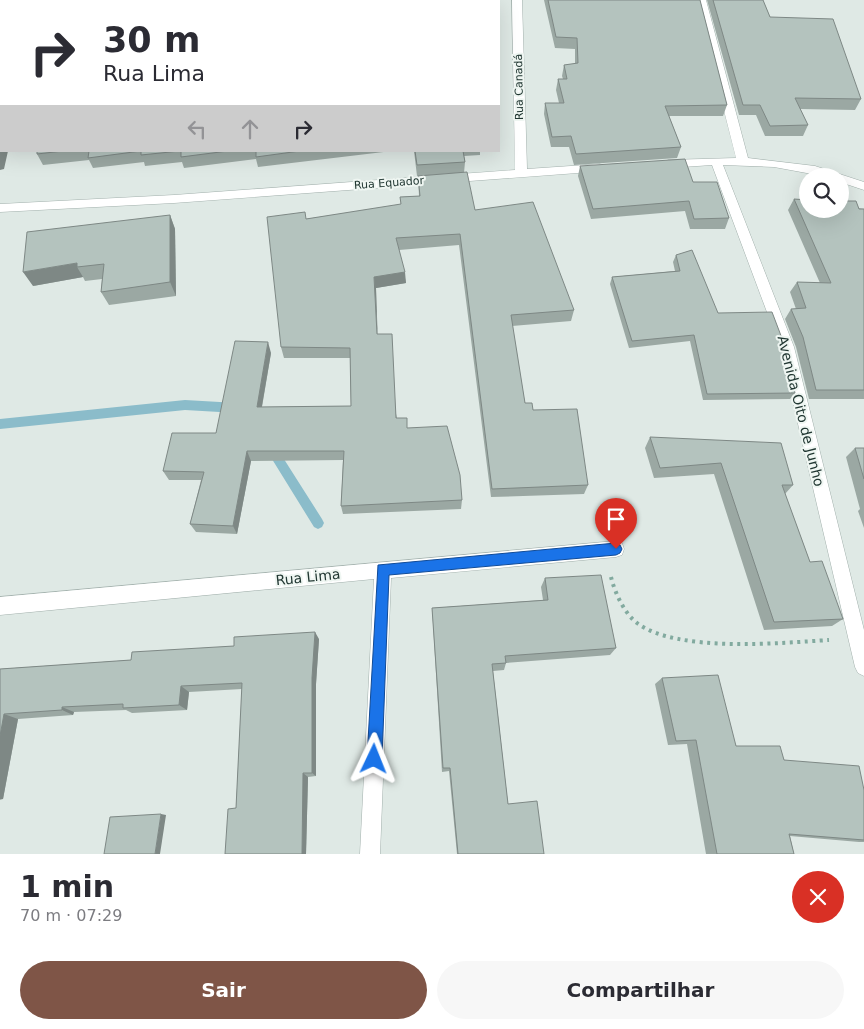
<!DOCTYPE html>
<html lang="pt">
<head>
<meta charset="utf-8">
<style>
  :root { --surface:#fff; --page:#f7f7f7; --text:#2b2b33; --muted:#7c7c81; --accent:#7f5547 }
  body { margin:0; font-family:"DejaVu Sans",sans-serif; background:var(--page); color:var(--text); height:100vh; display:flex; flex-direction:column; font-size:19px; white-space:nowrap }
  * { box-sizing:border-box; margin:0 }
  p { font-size:16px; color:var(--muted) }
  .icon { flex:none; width:28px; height:28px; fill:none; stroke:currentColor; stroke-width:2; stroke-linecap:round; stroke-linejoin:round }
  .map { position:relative; height:854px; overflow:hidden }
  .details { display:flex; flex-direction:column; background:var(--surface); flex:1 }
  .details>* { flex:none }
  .hud { position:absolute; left:0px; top:0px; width:500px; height:152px; box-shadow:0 5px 20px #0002; background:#fff; color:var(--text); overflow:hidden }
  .controls { position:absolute; left:799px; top:168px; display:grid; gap:10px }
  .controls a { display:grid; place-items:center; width:50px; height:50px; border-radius:50%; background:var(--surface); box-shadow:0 5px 20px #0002; font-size:25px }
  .pin { position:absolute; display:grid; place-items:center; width:42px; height:42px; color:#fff; margin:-51px -21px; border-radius:50% 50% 50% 0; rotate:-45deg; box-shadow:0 0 5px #0007 }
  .pin .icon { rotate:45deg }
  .me { position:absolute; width:55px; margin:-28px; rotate:2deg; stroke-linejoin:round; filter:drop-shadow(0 0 4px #0008) }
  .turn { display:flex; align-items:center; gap:18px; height:105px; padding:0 20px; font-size:22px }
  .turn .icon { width:65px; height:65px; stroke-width:2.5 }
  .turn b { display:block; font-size:35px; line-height:42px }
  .lanes { display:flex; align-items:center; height:48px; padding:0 20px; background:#0003; justify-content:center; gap:25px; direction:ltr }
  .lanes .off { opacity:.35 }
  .round { display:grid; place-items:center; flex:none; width:52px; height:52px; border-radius:26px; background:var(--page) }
  .summary { display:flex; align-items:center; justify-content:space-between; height:85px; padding:0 20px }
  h1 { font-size:30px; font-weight:700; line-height:38px }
  .primary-button { display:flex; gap:10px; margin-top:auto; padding:10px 20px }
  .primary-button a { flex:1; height:58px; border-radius:30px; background:var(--accent); color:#fff; font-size:20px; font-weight:700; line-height:58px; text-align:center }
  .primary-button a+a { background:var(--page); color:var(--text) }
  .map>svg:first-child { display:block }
</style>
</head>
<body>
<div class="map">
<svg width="864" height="854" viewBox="0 0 864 854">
  <rect width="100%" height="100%" fill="#dfe9e5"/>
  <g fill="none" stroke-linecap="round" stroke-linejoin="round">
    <g fill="#8bbcca" fill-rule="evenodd">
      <polygon points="185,400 237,403 241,405 243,408 241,411 237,413 185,410 0,429 0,419"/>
      <polygon points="271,443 275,445 322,519 324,523 322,527 318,529 314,527 267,451 265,448 267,445"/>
    </g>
    <defs>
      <g id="minor">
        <polygon points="512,0 522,0 527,169 600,164 606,168 604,171 174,203 0,212 0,204 174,195 515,170"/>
        <polygon points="696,0 706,0 748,158 815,166 864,182 864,190 840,182 840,176 823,176 774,167 723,165 794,347 864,630 864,676 858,673 855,667 780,347 712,165 668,168 662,164 668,160 736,158"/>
        <polygon points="616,541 622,543 624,549 622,555 616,557 391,578 380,854 360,854 374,579 0,615 0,597"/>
      </g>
    </defs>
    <use href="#minor" stroke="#a2b0ac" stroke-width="1"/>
    <path stroke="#82aa9f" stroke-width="4" stroke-dasharray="3 4.5" stroke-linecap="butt" d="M611 577C615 593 624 613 637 623 677 653 780 643 829 640"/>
    <use href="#minor" fill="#fff" fill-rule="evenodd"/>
  </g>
  <g fill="#9ba8a3">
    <polygon points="544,0 700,0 727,105 723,116 669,116 681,147 677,158 574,165 569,147 551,147 544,114 545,103 559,103 556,90 558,79 563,79 562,76 564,65 575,64 575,49 555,48"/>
    <polygon points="707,0 763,0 770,17 861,99 855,110 800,109 808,125 803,136 765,136 756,115 739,115"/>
    <polygon points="37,151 392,151 258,167 256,159 184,168 182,162 145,166 144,162 93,168 89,160 43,165 37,154"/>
    <polygon points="414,151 480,151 480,155 464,156 465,162 464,173 475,210 574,310 571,321 512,326 525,403 533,410 588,485 584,494 491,497 459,245 399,250 406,283 376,288 377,334 397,418 407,428 462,500 461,509 343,514 341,506 343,460 251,461 237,534 196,532 190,524 201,480 169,480 163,471 216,433 271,353 262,407 351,406 350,358 284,358 281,347 306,219 401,205 400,197 419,196 418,176 417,176"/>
    <polygon points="580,166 693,182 729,218 725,229 690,229 685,211 591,219 578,176"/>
    <polygon points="794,199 864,209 864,399 809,399 796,347 785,319 791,309 796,309 790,292 797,282 820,283 788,210"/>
    <polygon points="170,215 175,229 176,296 109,305 101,292 102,279 85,281 83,277 33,286"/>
    <polygon points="676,255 718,313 795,393 790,399 703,400 690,341 629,348 610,284 612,277 675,271 673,262"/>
    <polygon points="650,437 793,485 785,494 810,562 843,619 832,626 764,630 714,474 654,478 645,448"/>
    <polygon points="855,448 864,448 864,528 858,511 860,509 846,457"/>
    <polygon points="545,578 616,648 610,655 506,663 504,670 493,671 508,804 544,854 457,854 449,771 442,772 432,608 543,600 541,587"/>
    <polygon points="319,639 316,684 316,776 308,777 306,854 225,854 236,808 242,689 189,692 187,710 132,713 126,710 74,712 73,715 18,719 3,799 0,800 0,669 131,660 234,646"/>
    <polygon points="662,678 736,746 784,760 864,790 864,842 859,842 790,836 794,854 706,854 687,744 668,745 655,684"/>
  </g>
  <g fill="#7e8885">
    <polygon points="8,0 20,0 20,1 7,1"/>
    <polygon points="1,17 1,54 0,58 0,20"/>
    <polygon points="1,85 1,122 0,120 0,91"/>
    <polygon points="1,129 1,151 8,151 4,169 0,170 0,134"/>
    <polygon points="170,215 175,229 176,296 170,282"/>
    <polygon points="77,263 77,267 83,277 33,286 23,272"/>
    <polygon points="405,272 406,283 376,288 378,345 374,277"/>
    <polygon points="268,342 271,353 260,417 257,407"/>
    <polygon points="247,451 251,461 237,534 233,526"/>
    <polygon points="315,632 319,639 316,684 316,776 312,773 312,678"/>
    <polygon points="181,686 189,692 187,710 179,705"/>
    <polygon points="62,707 74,712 73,715 62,710"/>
    <polygon points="4,714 18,719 3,799 0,799 0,736"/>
    <polygon points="303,773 308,777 306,854 302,854"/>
    <polygon points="161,814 166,815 160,854 155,854"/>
  </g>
  <g fill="#b4c3be" stroke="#7e8885">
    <polygon points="0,0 8,0 7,1 1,1 1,17 0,20"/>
    <polygon points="85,0 131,0 131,1 84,1"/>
    <rect x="285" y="0" width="125" height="1"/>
    <rect x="463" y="0" width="31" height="1"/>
    <polygon points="548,0 700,0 727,105 665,106 681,147 576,154 571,136 552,137 545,103 564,103 558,79 567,79 564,65 578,63 577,38 556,37"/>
    <polygon points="713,0 763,0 770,17 833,19 861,99 795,98 808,125 770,126 760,105 743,105"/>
    <polygon points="1,74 1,85 0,91 0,75"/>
    <polygon points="0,112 1,112 1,129 0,134"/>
    <polygon points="37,151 63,151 37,154"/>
    <polygon points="89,151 180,151 141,155 141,151 88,158"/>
    <polygon points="181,151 228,151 181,157"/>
    <polygon points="256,151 300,151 256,157"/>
    <polygon points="415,151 463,151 465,162 417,165"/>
    <polygon points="685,159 693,182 717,182 729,218 694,219 689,201 593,209 580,166"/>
    <polygon points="467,172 475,210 533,202 574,310 511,315 525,403 532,403 533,410 577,409 588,485 492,489 460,234 396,238 405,272 374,277 377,334 392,334 396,418 407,418 407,428 447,426 460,475 462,500 341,506 344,451 247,451 233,526 190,524 204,472 163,471 172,433 216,433 235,341 268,342 257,407 351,406 350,348 281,347 267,217 305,212 306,219 401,204 400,197 420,196 418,176"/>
    <polygon points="794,199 808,200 808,209 840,209 840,201 856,201 859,209 864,209 864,390 816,390 803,337 791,309 806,308 797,282 831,283"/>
    <polygon points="170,215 170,282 101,292 104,264 77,267 77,263 23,272 27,232"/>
    <polygon points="692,250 718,313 772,312 783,341 795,393 707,394 694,335 632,341 612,277 680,271 676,255"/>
    <polygon points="650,437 781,443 793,485 782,485 810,562 822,561 843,619 774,622 721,463 660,468"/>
    <polygon points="855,448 864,448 864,479"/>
    <polygon points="601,575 616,648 505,656 506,663 492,664 508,804 537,801 544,854 458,854 450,768 443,768 432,608 548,600 545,578"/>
    <polygon points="315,632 312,678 312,773 303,773 302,854 225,854 228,809 236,808 242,683 181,686 179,705 123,708 123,704 62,707 62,710 4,714 0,736 0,669 131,660 132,652 234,646 234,637"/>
    <polygon points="718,675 736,746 780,746 784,760 859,766 864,790 864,840 789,834 794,854 717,854 696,740 676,741 662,678"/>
    <polygon points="161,814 155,854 104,854 110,817"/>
  </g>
  <polygon fill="#1a73e8" stroke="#114b97" points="616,543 620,545 622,549 620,553 616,555 389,575 382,759 380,764 374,766 369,764 367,759 378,565"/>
  <g text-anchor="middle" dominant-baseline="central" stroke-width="4" stroke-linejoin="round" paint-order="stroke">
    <g font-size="11" fill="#213732" stroke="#eff6f2">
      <text transform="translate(519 87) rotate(-91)">Rua Canadá</text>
      <text transform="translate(389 183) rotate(-4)">Rua Equador</text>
    </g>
    <g font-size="14" fill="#213732" stroke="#eff6f2">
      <text transform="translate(801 411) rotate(76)">Avenida Oito de Junho</text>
      <text transform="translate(308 577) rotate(-6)">Rua Lima</text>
    </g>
  </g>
</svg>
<div class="controls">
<a><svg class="icon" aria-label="search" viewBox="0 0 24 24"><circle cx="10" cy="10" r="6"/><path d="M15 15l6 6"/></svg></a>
</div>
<div class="pin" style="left:616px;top:549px;background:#d93025"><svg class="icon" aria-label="arrive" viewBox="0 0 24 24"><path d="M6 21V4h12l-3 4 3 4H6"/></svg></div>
<svg class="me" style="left:374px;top:759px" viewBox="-20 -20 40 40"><path d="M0-17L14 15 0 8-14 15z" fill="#1a73e8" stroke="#fff" stroke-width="4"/></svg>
<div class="hud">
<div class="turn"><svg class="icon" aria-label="right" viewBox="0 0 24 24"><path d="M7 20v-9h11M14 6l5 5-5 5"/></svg><div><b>30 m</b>Rua Lima</div></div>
<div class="lanes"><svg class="icon off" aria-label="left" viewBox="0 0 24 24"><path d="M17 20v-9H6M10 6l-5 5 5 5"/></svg><svg class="icon off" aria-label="ahead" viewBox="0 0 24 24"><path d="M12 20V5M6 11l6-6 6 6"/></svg><svg class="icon" aria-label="right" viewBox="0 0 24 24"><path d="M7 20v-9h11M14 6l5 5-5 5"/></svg></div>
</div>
</div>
<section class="details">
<div class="summary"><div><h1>1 min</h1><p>70 m · 07:29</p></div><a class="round" style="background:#d93025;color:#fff"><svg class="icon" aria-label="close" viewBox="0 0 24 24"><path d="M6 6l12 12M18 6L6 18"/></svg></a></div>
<div class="primary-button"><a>Sair</a><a>Compartilhar</a></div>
</section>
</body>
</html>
